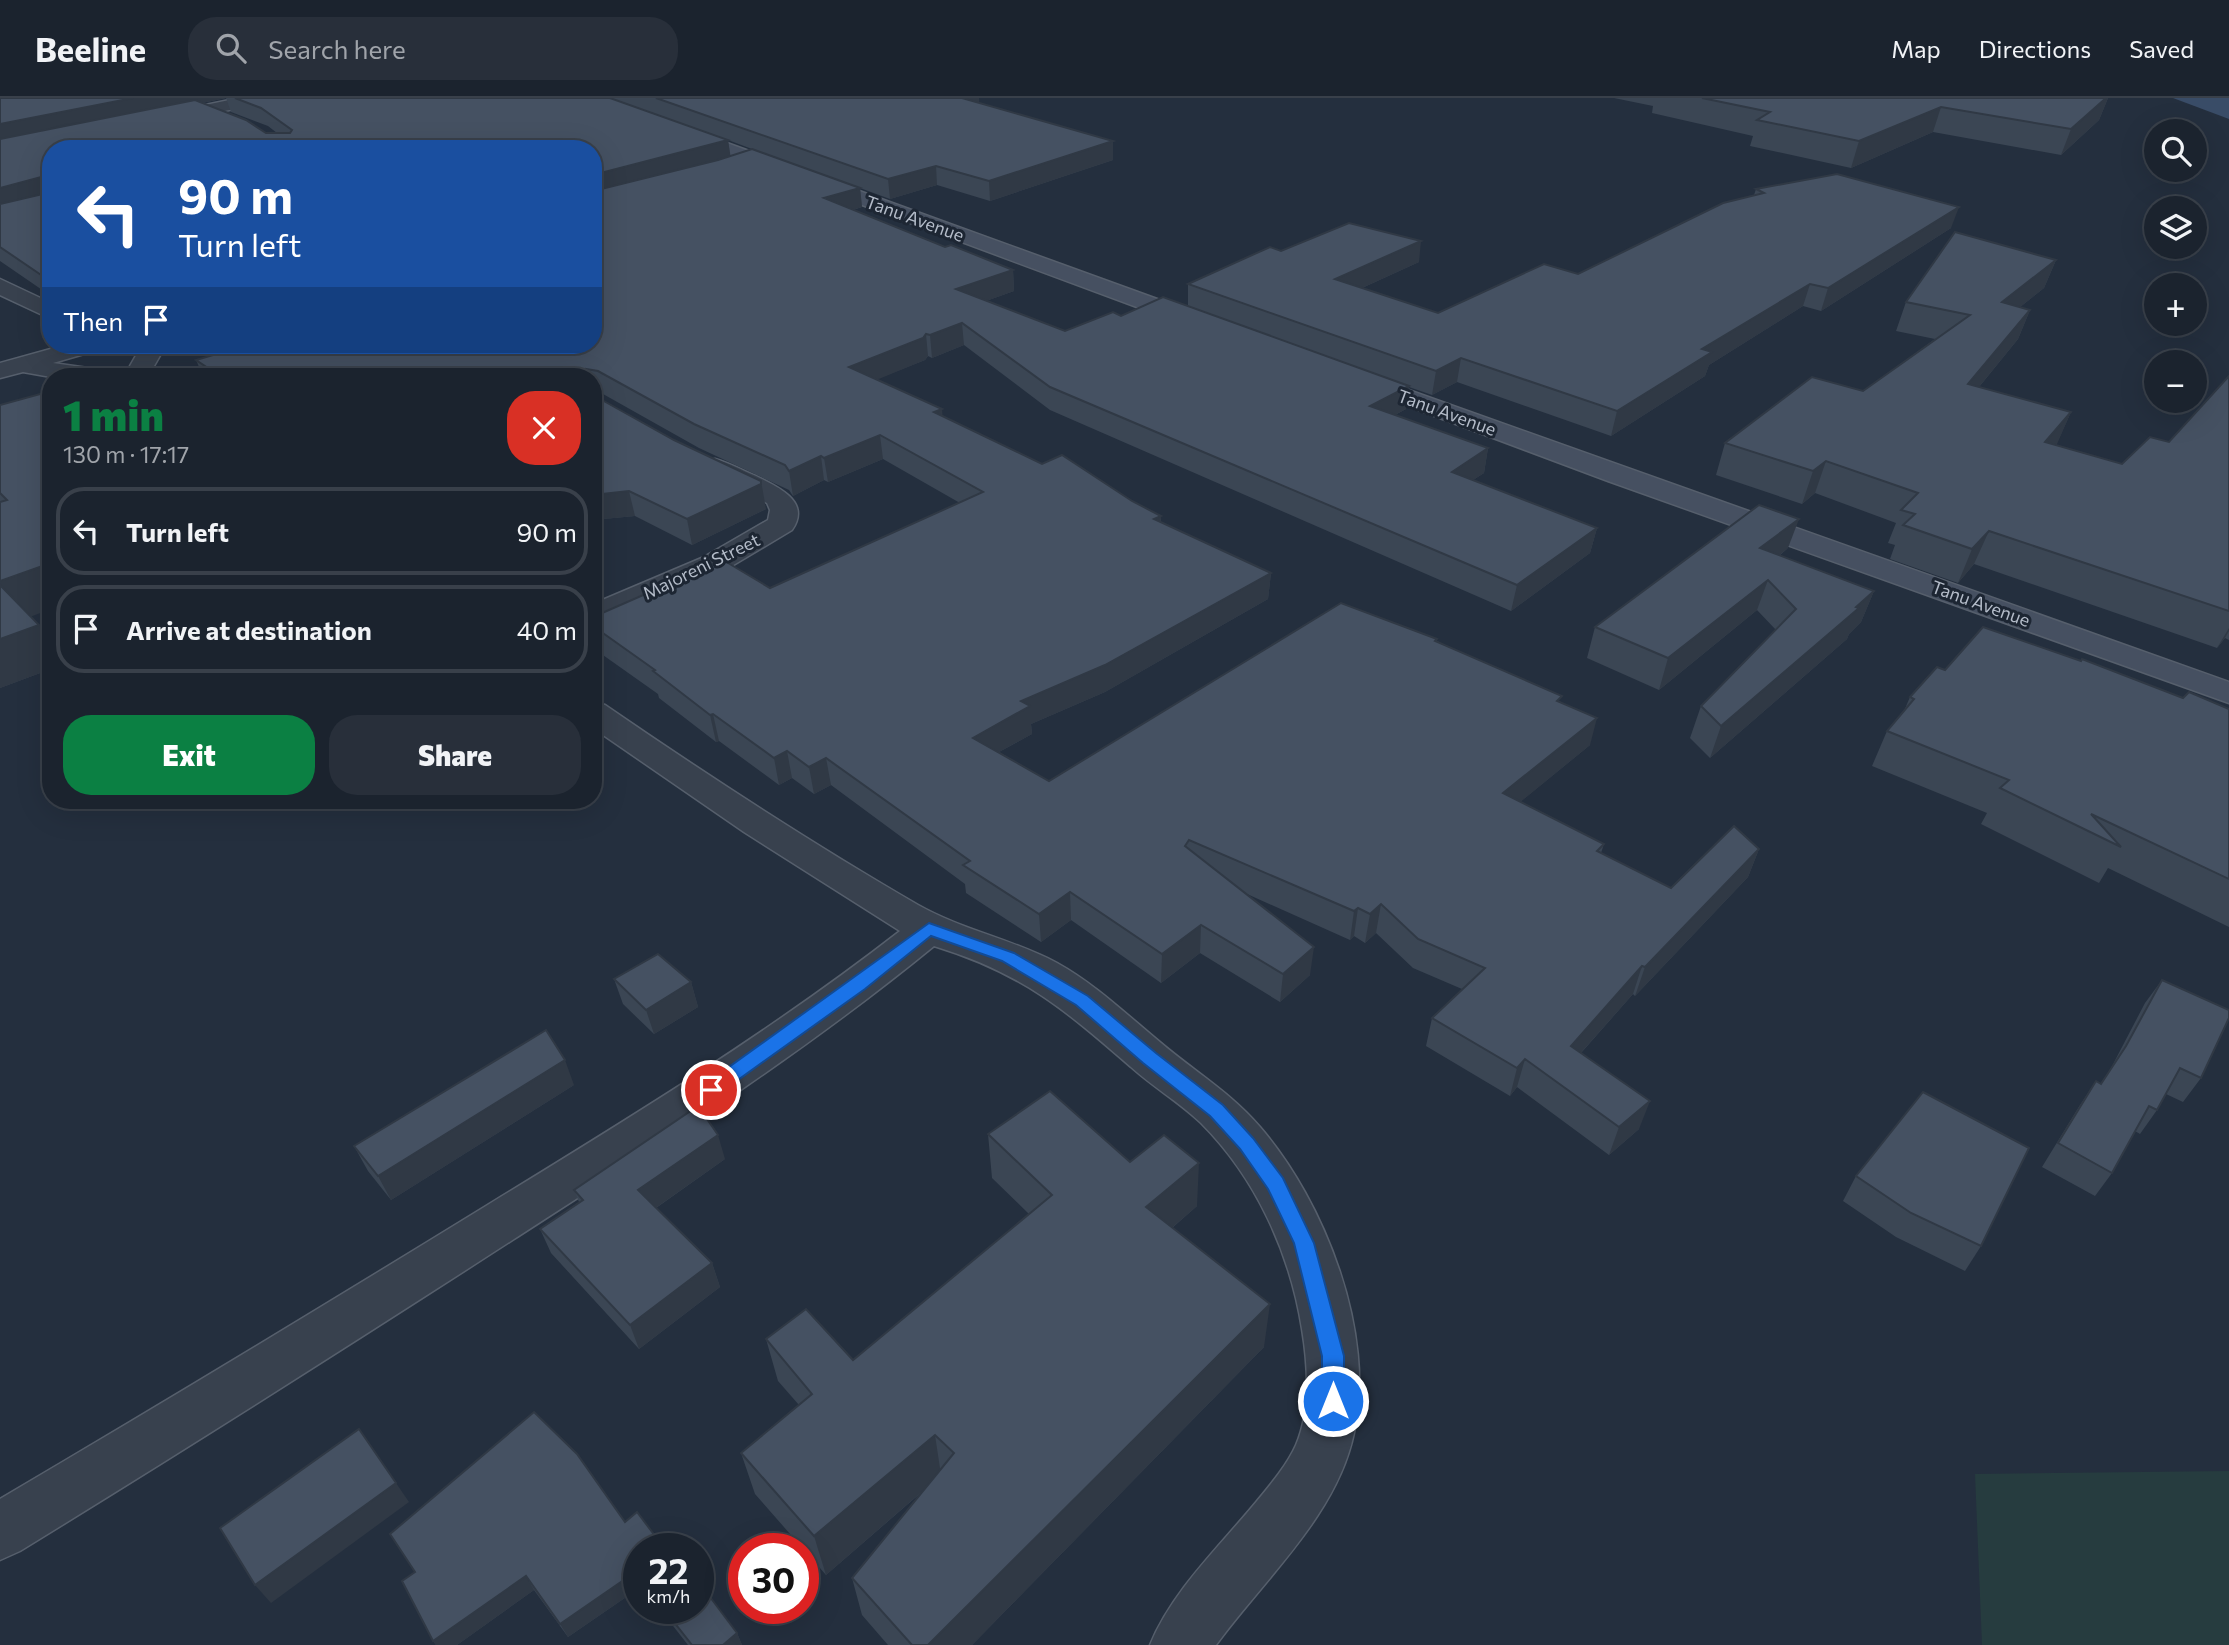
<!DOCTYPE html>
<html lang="en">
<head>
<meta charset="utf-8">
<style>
  :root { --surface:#1b232e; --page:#282f3a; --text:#f1f3f6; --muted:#a0a4aa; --line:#39404a; --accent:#0b8043 }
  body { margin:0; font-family:Commissioner,sans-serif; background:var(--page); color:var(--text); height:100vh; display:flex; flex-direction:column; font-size:26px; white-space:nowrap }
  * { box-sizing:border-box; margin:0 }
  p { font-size:23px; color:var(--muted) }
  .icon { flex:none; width:38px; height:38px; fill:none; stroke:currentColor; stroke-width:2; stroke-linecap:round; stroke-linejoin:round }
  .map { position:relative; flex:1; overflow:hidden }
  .side { position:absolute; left:42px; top:270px; width:560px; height:441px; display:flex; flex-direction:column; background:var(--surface); border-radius:28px; box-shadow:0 7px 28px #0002,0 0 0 2px var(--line) }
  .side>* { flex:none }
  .top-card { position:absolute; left:42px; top:42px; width:560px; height:214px; border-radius:28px; box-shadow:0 7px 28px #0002,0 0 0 2px var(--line); background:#1a4fa0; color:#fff; overflow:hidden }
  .buttons { position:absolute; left:2144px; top:21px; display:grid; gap:14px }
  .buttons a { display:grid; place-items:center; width:63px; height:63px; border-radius:50%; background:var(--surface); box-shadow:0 7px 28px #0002,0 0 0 2px var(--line); font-size:35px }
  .speed { position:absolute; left:623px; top:1435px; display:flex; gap:14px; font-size:35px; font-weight:700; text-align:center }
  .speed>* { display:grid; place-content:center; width:91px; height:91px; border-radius:50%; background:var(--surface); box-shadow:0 7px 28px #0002,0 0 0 2px var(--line); line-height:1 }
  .speed small { font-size:18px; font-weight:400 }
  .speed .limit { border:10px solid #d22; background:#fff; color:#111 }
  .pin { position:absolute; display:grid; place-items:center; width:60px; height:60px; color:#fff; margin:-30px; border:4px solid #fff; border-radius:50%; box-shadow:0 2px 7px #0007 }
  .me { position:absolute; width:77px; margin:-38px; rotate:0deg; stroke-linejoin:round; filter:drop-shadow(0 0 5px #0008) }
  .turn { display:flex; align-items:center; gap:24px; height:147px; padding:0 21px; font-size:32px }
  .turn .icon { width:91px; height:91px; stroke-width:2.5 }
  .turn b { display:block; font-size:49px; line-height:60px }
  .then { display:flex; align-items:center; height:66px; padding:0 21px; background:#0003; gap:14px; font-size:26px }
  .round { display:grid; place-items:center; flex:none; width:74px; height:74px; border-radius:28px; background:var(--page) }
  .headline { display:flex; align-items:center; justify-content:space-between; height:119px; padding:0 21px }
  h1 { font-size:42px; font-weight:800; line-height:52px; color:var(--accent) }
  .primary-button { display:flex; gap:14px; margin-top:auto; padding:14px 21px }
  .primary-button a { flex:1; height:80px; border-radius:28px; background:var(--accent); color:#fff; font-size:28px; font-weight:800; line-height:80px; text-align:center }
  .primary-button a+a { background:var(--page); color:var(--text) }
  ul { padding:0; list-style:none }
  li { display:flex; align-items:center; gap:21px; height:88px; margin:0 14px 10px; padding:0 7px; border:4px solid var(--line); border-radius:28px }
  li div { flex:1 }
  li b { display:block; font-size:26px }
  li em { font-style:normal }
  header { display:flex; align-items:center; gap:42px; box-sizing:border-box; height:98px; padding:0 35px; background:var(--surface); border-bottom:2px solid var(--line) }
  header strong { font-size:33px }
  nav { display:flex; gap:38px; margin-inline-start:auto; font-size:24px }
  .search { width:490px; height:63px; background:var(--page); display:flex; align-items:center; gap:18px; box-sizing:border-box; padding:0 24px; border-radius:28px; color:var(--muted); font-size:26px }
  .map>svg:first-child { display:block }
</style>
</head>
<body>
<header>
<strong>Beeline</strong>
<div class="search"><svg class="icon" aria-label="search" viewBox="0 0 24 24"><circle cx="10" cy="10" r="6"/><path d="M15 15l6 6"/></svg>Search here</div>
<nav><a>Map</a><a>Directions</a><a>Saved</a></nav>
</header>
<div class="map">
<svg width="2229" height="1547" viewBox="0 0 2229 1547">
  <rect width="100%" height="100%" fill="#242f3e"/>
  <polygon fill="#263c3f" points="2229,1373 2229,1547 1982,1547 1975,1376"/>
  <polygon fill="#394c67" points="2173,0 2229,0 2229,21"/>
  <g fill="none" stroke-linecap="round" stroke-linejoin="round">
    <defs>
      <g id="street">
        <polygon points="239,0 271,0 263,5 162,26 154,21 162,16"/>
        <polygon points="0,181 51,205 51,221 0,197"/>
        <polygon points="65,247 102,247 98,252 53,265 109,273 112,278 51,279 23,274 0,280 0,265"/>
        <polygon points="142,247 166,247 154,268 152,278 128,278 130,268"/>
        <path d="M715 361C729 365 742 372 756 378 777 389 812 403 792 432L725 472 593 526V506L704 459 768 422 770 412 767 405 705 375 702 369 705 363Z"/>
        <path d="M593 604 605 607C707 677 811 745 918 807 962 832 1012 841 1057 865 1095 886 1127 917 1161 945 1194 973 1231 995 1260 1029 1325 1104 1376 1236 1354 1335 1337 1417 1264 1481 1216 1547H1150C1172 1493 1220 1448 1257 1403 1271 1386 1287 1367 1296 1347 1311 1312 1308 1267 1302 1231 1290 1155 1256 1080 1201 1025 1179 1004 1153 989 1131 969 1063 910 1022 875 934 848 801 957 658 1048 514 1141 350 1247 186 1351 20 1453L0 1462V1401C163 1305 325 1207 486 1108 628 1021 769 935 900 833L744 734 593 630Z"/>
      </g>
      <g id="secondary">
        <polygon points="580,0 603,0 1204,218 1207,223 1204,228 1188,228 582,3"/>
        <polygon points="1358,274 2229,584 2229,605 1608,383 1349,286 1346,281 1349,276"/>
      </g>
    </defs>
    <use href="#street" stroke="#565f6c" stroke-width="3"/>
    <use href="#secondary" stroke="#565f6c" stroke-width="3"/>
    <use href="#street" fill="#38414e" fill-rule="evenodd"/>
    <use href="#secondary" fill="#465061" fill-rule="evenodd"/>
  </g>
  <g fill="#3b4654" fill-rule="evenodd">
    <path d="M0 0H979V5L1113 43V62L990 103 937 87 890 101 860 90 862 109 853 112 945 149 1013 172 1014 193 986 203 1065 233 1121 218 1188 208V186L1281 153 1419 164 1362 190 1438 215 1578 176 1754 97 1756 91 1951 130 1821 213 1803 208 1709 267 1705 278 1611 338 1457 284 1432 297 1409 289 1406 311 1395 317 1488 350 1484 375 1473 382 1597 430 1590 455 1511 513 1050 312 964 247 932 260 928 258 925 262 877 281 942 318 1042 366 1132 403 1161 418V425L1271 475 1268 501 1105 594 1031 626 1032 636 999 654 1049 683 1437 541V543L1561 604 1590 647 1520 704 1604 746 1601 755 1671 790 1759 751 1748 779 1635 898 1633 896 1581 955 1639 1031 1609 1057 1517 989 1510 998 1426 948 1432 920 1462 891 1413 870 1376 835 1365 845 1354 838 1350 842 1247 796 1310 877 1280 904 1200 855 1161 885 1071 822 1041 844 966 795 965 786 831 687 814 696 792 680 779 687 719 643 716 644 659 600 658 596 593 550V519L770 490 960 405 883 361 828 384 824 382 793 398 789 392 699 350 603 296 593 294V278H203L196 262 534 257 513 247H593V51H51V198L0 163ZM226 0 231 14 268 28 277 35H266L202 5ZM728 42 752 51 730 58Z"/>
    <polygon points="1614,0 2108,0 2099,22 2061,57 1933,34 1851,70 1750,48 1753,38 1652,15 1653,8"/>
    <polygon points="2056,162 2044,190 2020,209 2030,212 2018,241 1979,289 2071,314 2056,347 2122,366 2169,344 2229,278 2229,542 2225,540 2217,550 1974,466 1958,485 1890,461 1895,447 1888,445 1896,425 1815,395 1802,406 1716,377 1725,345 1863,293 1935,241 1896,233 1906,204"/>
    <polygon points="593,297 766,411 692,447 635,418 593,422"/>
    <polygon points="0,307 30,519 39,527 51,549 51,571 0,590"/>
    <polygon points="1788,450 1779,458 1874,493 1861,524 1849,536 1847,541 1710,660 1690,640 1701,608 1776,532 1757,512 1659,592 1587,560 1595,529"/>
    <polygon points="1945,572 2183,600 2229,611 2229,829 2108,770 2099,785 1981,726 1987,715 1872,668 1887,633 1904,613 1910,599"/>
    <polygon points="614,881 691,884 698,909 654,936 623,906"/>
    <polygon points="2162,882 2201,980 2183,1004 2166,996 2157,1012 2140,1036 2135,1033 2112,1075 2095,1098 2042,1069 2080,1007 2096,983 2100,986 2110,972 2145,905"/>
    <polygon points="574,987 391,1102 368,1073 354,1048"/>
    <polygon points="988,1036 1130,1064 1197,1108 1172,1130 1264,1249 972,1547 888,1547 862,1517 852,1480 923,1393 826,1477 755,1396 741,1355 799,1307 778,1283 766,1241 853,1262 1029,1116 992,1080"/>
    <polygon points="725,1061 656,1110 712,1165 720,1189 639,1251 551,1155 540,1131 579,1104 574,1092"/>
    <polygon points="1856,1078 1981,1148 1965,1173 1896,1139 1843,1103"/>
    <polygon points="625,1424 639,1451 639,1500 636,1503 632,1495 568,1539 534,1492 457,1547 436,1547 433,1543"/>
    <polygon points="659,1510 698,1510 737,1535 742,1547 688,1547"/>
  </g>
  <g fill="#303945">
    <polygon points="133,0 226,0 0,46 0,26"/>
    <polygon points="960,0 979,0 980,12"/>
    <polygon points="2106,0 2108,0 2099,22 2061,57 2071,31"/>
    <polygon points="1941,9 1933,34 1851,70 1859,43"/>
    <polygon points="728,42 731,61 593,97 593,77"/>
    <polygon points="1113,43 1113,62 990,103 989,83"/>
    <polygon points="936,68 937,87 890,101 888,81"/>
    <polygon points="41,79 50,98 0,112 0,90"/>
    <polygon points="860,90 862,109 826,120 824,100"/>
    <polygon points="1959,109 1951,130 1821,213 1828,190"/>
    <polygon points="1421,143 1419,164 1333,203 1335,181"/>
    <polygon points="2056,162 2044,190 1990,233 2002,204"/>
    <polygon points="1013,172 1014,193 958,213 956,191"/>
    <polygon points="51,180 51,190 47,181"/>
    <polygon points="1810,186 1803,208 1709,267 1705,278 1611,338 1617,313 1702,251"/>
    <polygon points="2030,212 2018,241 1956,317 1968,286"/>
    <polygon points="962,225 964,247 932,260 930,237"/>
    <polygon points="926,236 928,258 925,262 852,292 849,269"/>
    <polygon points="1461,260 1457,284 1432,297 1436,273"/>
    <polygon points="1409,288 1406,311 1368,331 1370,308"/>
    <polygon points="942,311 944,335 934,314"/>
    <polygon points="2071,314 2057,346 2031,376 2045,344"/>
    <polygon points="880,337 883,361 828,384 824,360"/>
    <polygon points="1488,350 1484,375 1448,398 1452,374"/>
    <polygon points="821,358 824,382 793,398 789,373"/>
    <polygon points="1826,363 1815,395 1802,406 1813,373"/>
    <polygon points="761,383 766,411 692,447 687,421"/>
    <polygon points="629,393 635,418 593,422 593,397"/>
    <polygon points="1161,418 1160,443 1154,421"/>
    <polygon points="1799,421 1788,450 1750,481 1760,450"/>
    <polygon points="1597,430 1590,455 1511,513 1517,487"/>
    <polygon points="1989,433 1974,466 1958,485 1972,451"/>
    <polygon points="51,465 51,511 19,523 0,489 0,483"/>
    <polygon points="1271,475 1268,501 1105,594 1031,626 1032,636 975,667 973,640 1021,603"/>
    <polygon points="1768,482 1757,512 1659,592 1668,560"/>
    <polygon points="1874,493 1861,524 1849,536 1847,541 1710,660 1721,628"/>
    <polygon points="39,527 51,549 51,571 0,590 0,541"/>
    <polygon points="2229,530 2229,533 2225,540 2217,550"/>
    <polygon points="713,616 719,643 716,644 710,617"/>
    <polygon points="1597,620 1590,647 1497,723 1503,695"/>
    <polygon points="787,653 792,680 779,687 774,660"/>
    <polygon points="826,660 831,687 814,696 809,669"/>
    <polygon points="1759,751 1748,779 1635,898 1645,869"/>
    <polygon points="1070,794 1071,822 1041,844 1039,816"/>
    <polygon points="1381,806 1376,835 1365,845 1370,816"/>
    <polygon points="1358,810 1354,838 1350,842 1354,813"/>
    <polygon points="1201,827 1200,855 1161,885 1162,856"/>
    <polygon points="1314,849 1310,877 1280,904 1283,876"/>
    <polygon points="1642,868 1633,896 1562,976 1571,948"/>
    <polygon points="691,884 698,909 654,936 646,912"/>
    <polygon points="1525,961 1517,989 1510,998 1517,970"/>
    <polygon points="565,962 574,987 391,1102 378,1078"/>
    <polygon points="1650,1003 1639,1031 1609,1057 1619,1029"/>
    <polygon points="718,1037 725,1061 647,1116 638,1092"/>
    <polygon points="1199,1065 1197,1108 1145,1153 1146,1109"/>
    <polygon points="712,1165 720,1189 639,1251 630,1227"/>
    <polygon points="1270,1206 1264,1249 972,1547 928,1547"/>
    <polygon points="359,1331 409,1404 271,1505 255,1487"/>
    <polygon points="935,1337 941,1377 826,1477 814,1438"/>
    <polygon points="526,1478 534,1492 457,1547 436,1547 433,1543"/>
    <polygon points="639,1481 639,1500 636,1503 629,1489"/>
    <polygon points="624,1482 632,1495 568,1539 560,1526"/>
    <polygon points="737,1535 742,1547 723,1547"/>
  </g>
  <g fill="#455162" stroke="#303945" stroke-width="2">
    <polygon points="0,0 133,0 0,26"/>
    <polygon points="235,0 610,0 728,42 593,77 593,51 51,51 51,180 47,181 0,149 0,106 43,96 45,81 41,79 0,90 0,41 195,2 246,22 266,35 290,35 292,32 261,10"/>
    <polygon points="656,0 962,0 1113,43 989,83 936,68 888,81"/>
    <polygon points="1702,0 2106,0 2071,31 1941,9 1859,43 1757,22 1770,14"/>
    <polygon points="752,51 860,90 824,100 945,149 951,147 1013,172 956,191 1065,233 1113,214 1121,218 1163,199 1409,288 1370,308 1488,350 1452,374 1597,430 1517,487 1050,289 962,225 930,237 926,236 923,240 849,269 942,311 934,314 1042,366 1062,357 1132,403 1161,418 1154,421 1271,475 1105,567 1021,603 1030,608 973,640 1049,683 1341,505 1437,541 1435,543 1562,598 1557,603 1597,620 1503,695 1604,746 1597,753 1671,790 1734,728 1759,751 1645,869 1642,868 1571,948 1650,1003 1619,1029 1525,961 1517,970 1432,920 1485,870 1418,841 1381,806 1370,816 1358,810 1354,813 1189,742 1185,748 1314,849 1283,876 1201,827 1162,856 1070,794 1039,816 963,767 970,763 826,660 809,669 787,653 774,660 713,616 710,617 653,573 655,572 593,528 593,519 723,462 770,490 983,394 880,337 824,360 821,358 789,373 785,367 694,326 598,273 586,271 586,278 220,278 196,262 247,247 503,247 524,257 557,257 553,248 551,247 593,247 593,93 718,62"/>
    <polygon points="1837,76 1959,109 1828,190 1810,186 1702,251 1712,254 1617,313 1461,260 1436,273 1188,186 1270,149 1281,153 1349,125 1421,143 1335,181 1438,215 1544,166 1578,176 1723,105 1764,95 1756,91"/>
    <polygon points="1955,134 2056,162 2002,204 2030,212 1968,286 2071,314 2045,344 2122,366 2150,339 2169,344 2229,278 2229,513 1989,433 1972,451 1903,427 1915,416 1901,412 1918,395 1826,363 1813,373 1725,345 1812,279 1863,293 1970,217 1906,204"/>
    <polygon points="51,293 51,465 0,483 0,404 7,402 0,395 0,307"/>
    <polygon points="593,297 674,342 761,383 761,386 687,421 629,393 593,397"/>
    <polygon points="1759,407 1799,421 1760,450 1874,493 1856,509 1859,510 1721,628 1701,608 1796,511 1768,482 1668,560 1595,529"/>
    <polygon points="0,487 39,527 0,541"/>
    <polygon points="1983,529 2081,563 2082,561 2183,600 2189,594 2229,611 2229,781 2091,716 2121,749 2000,690 2009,682 1887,633 1914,601 1910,599 1937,569 1945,572"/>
    <polygon points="658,856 691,884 646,912 614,881"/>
    <polygon points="2162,882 2229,912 2229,920 2201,980 2180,970 2157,1012 2149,1008 2112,1075 2058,1045 2096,983 2101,986 2126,948"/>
    <polygon points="546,932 565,962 378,1078 354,1048"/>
    <polygon points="1050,993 1130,1064 1164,1037 1199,1065 1146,1109 1270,1206 928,1547 912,1547 852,1480 954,1355 935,1337 814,1438 741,1355 812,1296 766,1241 806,1211 853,1262 1052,1097 988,1036"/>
    <polygon points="1923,994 2029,1050 1981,1148 1911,1115 1856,1078"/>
    <polygon points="698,1008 718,1037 638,1092 712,1165 630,1227 540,1131 583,1102 574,1092"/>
    <polygon points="534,1314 577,1356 625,1424 637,1414 665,1451 639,1451 639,1481 629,1489 624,1482 560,1526 526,1478 433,1543 402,1483 415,1474 390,1436"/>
    <polygon points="359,1331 396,1385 255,1487 220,1430"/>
    <polygon points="698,1483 737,1535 723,1547 692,1547 663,1510 698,1510"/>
  </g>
  <polygon fill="#1a73e8" stroke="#114b97" stroke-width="2" points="929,825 1014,855 1088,898 1156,955 1223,1007 1253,1040 1283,1080 1314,1145 1344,1258 1344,1303 1341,1311 1333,1314 1325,1311 1322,1303 1322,1258 1294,1145 1268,1091 1240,1051 1210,1018 1143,965 1076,907 1002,863 931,838 865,891 717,997 711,999 704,997 701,992 704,987"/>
  <g text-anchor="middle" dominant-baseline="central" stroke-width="6" stroke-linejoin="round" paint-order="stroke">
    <g font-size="18" fill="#b4bcc9" stroke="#1d2633">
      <text transform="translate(915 120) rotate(20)">Tanu Avenue</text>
      <text transform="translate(1447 314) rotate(20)">Tanu Avenue</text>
      <text transform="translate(701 468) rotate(-26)">Majoreni Street</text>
      <text transform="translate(1981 505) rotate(20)">Tanu Avenue</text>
    </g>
  </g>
</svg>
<div class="buttons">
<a><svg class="icon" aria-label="search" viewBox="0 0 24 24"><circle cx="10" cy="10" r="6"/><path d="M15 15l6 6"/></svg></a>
<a><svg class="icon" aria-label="layers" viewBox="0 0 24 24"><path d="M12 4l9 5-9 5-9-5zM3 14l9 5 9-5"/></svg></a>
<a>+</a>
<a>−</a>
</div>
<div class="speed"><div>22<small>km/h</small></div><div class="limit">30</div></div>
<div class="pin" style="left:711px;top:992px;background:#d93025"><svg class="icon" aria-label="arrive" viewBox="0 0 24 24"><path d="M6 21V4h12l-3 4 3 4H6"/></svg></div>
<svg class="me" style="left:1333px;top:1303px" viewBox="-20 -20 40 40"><circle r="17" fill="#1a73e8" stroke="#fff" stroke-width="3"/><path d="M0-11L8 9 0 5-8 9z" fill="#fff"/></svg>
<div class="top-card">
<div class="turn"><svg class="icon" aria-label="left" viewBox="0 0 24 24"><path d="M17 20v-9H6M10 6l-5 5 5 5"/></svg><div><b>90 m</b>Turn left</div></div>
<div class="then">Then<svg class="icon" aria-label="arrive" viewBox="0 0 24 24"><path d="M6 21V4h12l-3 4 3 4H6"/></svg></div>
</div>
<section class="side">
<div class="headline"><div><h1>1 min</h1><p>130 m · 17:17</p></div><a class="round" style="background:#d93025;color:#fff"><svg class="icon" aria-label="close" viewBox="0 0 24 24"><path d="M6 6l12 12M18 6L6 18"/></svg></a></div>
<ul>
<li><svg class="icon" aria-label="left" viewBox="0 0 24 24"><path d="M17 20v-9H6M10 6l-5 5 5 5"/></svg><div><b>Turn left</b></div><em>90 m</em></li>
<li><svg class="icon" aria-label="arrive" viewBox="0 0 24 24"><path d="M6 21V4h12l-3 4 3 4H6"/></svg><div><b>Arrive at destination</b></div><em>40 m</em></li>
</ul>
<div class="primary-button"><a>Exit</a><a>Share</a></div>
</section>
</div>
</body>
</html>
